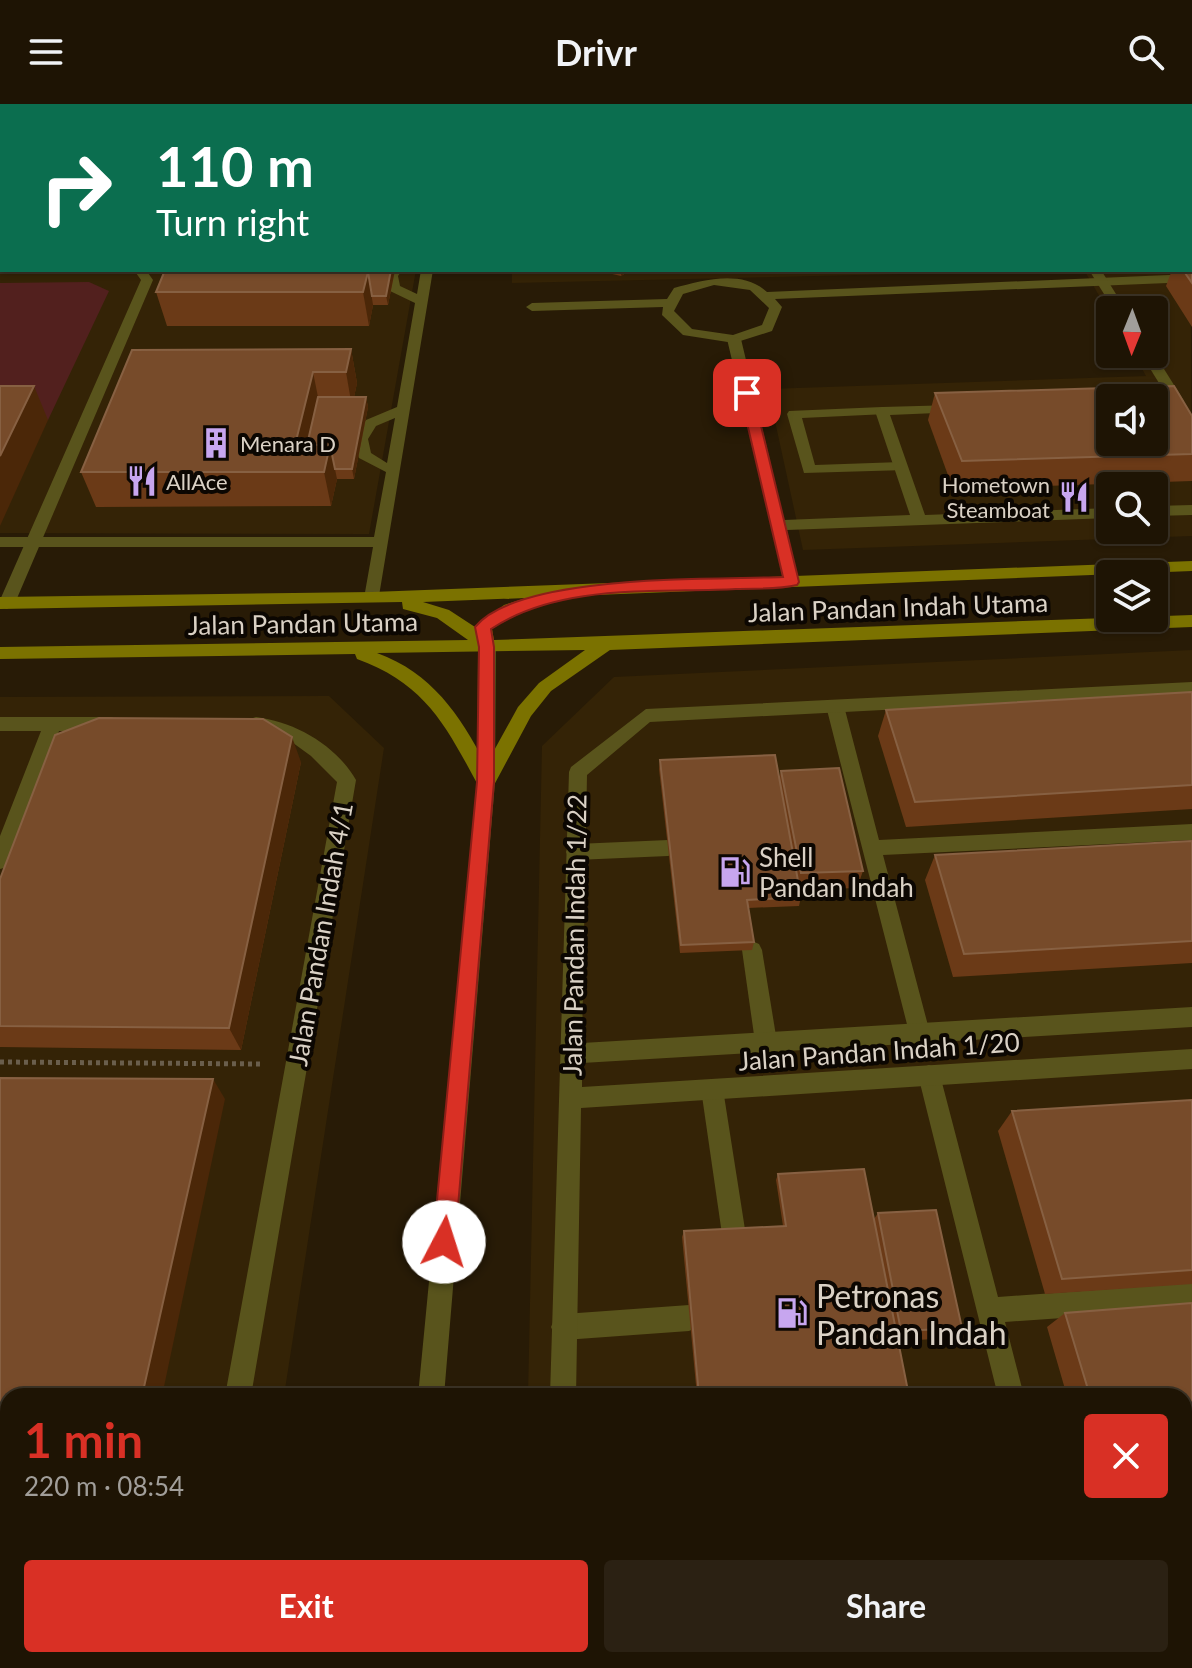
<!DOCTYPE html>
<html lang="en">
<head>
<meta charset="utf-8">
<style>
  :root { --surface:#1e1404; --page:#2b2113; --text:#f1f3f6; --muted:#a19e9a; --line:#3c3326; --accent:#d93025 }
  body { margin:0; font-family:Lato,sans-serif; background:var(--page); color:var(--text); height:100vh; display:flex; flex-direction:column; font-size:30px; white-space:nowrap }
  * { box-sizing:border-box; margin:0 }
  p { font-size:26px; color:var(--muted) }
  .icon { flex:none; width:44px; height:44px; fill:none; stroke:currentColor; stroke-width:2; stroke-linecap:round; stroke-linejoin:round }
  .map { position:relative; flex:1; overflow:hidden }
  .side { position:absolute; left:0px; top:1284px; width:1192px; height:280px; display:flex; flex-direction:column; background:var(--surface); border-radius:24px 24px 0 0; box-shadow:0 2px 6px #0004,0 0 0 2px var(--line) }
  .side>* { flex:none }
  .guide { position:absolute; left:0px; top:0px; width:1192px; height:168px; box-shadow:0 2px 6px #0004,0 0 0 2px var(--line); background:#0b6e4f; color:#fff; overflow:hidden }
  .needle { width:52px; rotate:181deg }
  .tools { position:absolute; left:1096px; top:192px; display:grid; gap:16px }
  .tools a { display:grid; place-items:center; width:72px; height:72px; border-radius:8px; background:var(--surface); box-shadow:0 2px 6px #0004,0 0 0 2px var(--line); font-size:40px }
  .pin { position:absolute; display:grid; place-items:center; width:68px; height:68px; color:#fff; margin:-34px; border-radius:16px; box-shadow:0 4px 12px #0006 }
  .me { position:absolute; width:88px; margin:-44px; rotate:5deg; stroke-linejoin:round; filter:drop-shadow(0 0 6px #0008) }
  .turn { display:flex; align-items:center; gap:28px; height:168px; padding:0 24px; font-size:36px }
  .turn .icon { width:104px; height:104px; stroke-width:2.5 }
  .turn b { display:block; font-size:56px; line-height:68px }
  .round { display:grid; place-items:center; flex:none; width:84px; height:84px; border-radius:8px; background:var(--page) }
  .head { display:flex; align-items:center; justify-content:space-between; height:136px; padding:0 24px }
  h1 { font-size:48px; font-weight:700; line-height:60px; color:var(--accent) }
  .cta { display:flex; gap:16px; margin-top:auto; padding:16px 24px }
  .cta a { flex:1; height:92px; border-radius:8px; background:var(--accent); color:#fff; font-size:32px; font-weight:700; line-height:92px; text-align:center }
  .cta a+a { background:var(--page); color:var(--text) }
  header { display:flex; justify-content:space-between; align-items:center; height:104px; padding:0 24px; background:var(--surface); font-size:36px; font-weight:700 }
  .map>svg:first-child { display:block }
</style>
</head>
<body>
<header><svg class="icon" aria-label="menu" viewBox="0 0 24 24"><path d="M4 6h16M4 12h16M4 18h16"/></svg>Drivr<svg class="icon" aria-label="search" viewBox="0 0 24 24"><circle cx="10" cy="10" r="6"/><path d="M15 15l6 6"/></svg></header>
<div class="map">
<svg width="1192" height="1564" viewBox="0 0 1192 1564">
  <rect width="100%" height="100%" fill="#281b06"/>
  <g fill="#342306" fill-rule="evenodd">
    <path d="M1190 27 1192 432 803 446 768 285 1146 272 1134 250H1154V206H1110V210L1084 166H1190ZM1110 294H1154V338H1110ZM1110 382H1154V426H1110Z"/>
    <polygon points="0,30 2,166 416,166 369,430 0,429"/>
    <polygon points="512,166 1071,166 512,179"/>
    <polygon points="1192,546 1192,1564 522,1564 522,1556 1184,1556 1184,1292 528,1292 542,642 614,573"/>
    <polygon points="329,592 384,644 284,1292 8,1292 8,1556 244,1556 242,1564 0,1564 0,593"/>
  </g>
  <polygon fill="#52201e" points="89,178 109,187 48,316 0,317 0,179"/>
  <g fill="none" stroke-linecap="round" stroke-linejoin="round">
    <polyline stroke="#6a5e4c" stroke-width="5" stroke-dasharray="4 4" stroke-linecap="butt" points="0,958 264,960"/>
    <g fill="#59541c" fill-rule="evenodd">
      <rect x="0" y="135" width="2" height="8"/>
      <rect x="0" y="154" width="2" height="8"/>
      <polygon points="134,166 146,166 153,176 15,499 7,505 1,503 0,496 141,176"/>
      <path d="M1192 170V178L775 195 782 203 772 227 734 239 683 231 662 211 663 203 532 207 526 203 532 199 667 195 674 184C703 176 742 165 767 188ZM714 181 750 186 769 204 762 221 733 231 692 225 674 207 683 190Z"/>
      <polygon points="882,303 887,304 887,310 802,314 815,361 901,358 906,360 906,366 804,369 787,310 789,307"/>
      <polygon points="835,596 844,602 879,736 1192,720 1192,736 883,751 930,929 927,936 919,939 911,936 826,602"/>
      <polygon points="668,736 675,738 678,744 675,750 668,752 576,756 569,754 566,748 569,742 576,740"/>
      <polygon points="752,837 759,840 762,846 777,938 774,945 766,948 758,945 755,938 742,846 745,840"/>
      <polygon points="929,961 937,964 940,971 998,1193 1192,1179 1192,1205 1005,1218 1024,1292 998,1292 918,971 921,964"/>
      <polygon points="712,975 720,978 723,985 749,1151 746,1160 737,1163 728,1160 725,1151 701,985 704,978"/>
      <polygon points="689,1201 698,1205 702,1214 698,1223 689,1227 564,1236 555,1232 551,1223 555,1214 564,1210"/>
    </g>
    <g fill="#59541c" fill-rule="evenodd">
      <rect x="1190" y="15" width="2" height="6"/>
      <path d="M390 166H402L398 172 400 182 417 190 421 166H433L378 498H366L364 494 373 443H0V433H374L386 368 359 354 354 335 366 316 397 303 415 199 390 187 386 172ZM395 314 387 359 371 349 368 335 376 322Z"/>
      <polygon points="1089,166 1101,166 1126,206 1114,206"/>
      <polygon points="729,232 741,235 784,416 910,411 875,307 882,303 955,301 960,302 960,308 890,311 925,411 1110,404 1110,414 787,426 799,478 797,482 785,482 727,235"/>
      <polygon points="1154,249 1184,297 1182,300 1172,300 1141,250"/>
      <polygon points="1192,401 1192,411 1154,412 1154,402"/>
      <polygon points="1192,578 1192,590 650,618 587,671 582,939 1192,903 1192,923 582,959 582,983 1192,945 1192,965 581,1004 576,1292 550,1292 569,668 571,663 646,605"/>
      <polygon points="0,613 112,613 121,620 112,627 59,627 10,757 7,763 0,765 0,732 41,627 0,627"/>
      <path d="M256 613C295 618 336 641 356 676L251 1292H225L337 678 311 652 289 636 250 625 247 620 250 615Z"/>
      <polygon points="1192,1482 1192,1510 1184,1511 1184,1483"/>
      <polygon points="177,1556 207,1556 205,1564 175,1564"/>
      <rect x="541" y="1556" width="30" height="8"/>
    </g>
    <g fill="#59541c" fill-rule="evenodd">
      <polygon points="487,537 496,543 495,678 444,1292 418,1292 477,678 478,543"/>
      <polygon points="392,1556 422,1556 421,1564 391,1564"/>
    </g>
    <path fill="#7b7200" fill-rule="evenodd" d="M1192 457V467L546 493 545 499 516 509 492 525 494 536 1192 511V523L610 546 551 587 531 612 493 683H479C446 622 426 580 357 555L355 550 0 555V543L468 536 437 514 403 505 402 498 0 505V493L372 488ZM526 494 504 501 475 523 449 506 423 498ZM585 546 539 579 518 603 486 661C460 611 432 569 377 549Z"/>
  </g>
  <g fill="#6b3a17">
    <polygon points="1192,20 1192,223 1166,182 1172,166 1190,166 1190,25"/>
    <polygon points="2,21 2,116 0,116 0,24"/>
    <polygon points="395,166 388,201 373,201 369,222 167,222 156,188"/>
    <polygon points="608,166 631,166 621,172 608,169"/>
    <polygon points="351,245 357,279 354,293 366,293 368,303 354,375 337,375 331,402 96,403 81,368"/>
    <polygon points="935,289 1192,312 1192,377 953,385 928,316"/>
    <polygon points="1192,588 1192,705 906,723 878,632 886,606"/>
    <polygon points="660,656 779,675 781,667 863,767 857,784 800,786 801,793 799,802 748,804 754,838 752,846 680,849 659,665"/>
    <polygon points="301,658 241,946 0,943 0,775"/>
    <polygon points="1192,737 1192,859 953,873 925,776 935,751"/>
    <polygon points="1192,996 1192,1180 1045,1190 998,1027 1012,1007"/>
    <polygon points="778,1070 874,1115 878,1109 962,1224 953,1234 898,1237 909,1292 697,1292 682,1133 684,1127 783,1122 776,1076"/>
    <polygon points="1192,1199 1192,1417 1184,1417 1184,1292 1067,1292 1047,1223 1065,1209"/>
  </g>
  <g fill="#4b2708">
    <polygon points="391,166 395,166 388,201 386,192"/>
    <polygon points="621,166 631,166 621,172"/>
    <polygon points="368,168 373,201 369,222 363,188"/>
    <polygon points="351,245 357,279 352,303 346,268"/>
    <polygon points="313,268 320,303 306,365 295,341"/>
    <polygon points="34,282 48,316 0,422 0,352"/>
    <polygon points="366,293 368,303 354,375 352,365"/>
    <polygon points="330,341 337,375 331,402 324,368"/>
    <polygon points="292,633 301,658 241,946 229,924"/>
    <polygon points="213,975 225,995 162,1292 142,1292"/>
  </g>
  <g fill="#774b2a" stroke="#876042" stroke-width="2" fill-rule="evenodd">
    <polygon points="2,21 2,77 0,77 0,24"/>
    <polygon points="1190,47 1192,50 1192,136 1190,136"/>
    <rect x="0" y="94" width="2" height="12"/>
    <polygon points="1190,155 1192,155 1192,179 1183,166 1190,166"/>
    <polygon points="165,166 339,166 338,168 368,168 363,188 156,188"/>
    <polygon points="349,166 391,166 386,192 372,192 368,168 348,168"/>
    <polygon points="351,245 346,268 313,268 295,341 330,341 324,368 81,368 132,246"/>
    <polygon points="0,282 34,282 0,352"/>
    <path d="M1174 282 1192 312V350L962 357 935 289ZM1110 294H1154V338H1110Z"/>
    <polygon points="318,293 366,293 352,365 335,365 330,341 307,341"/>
    <polygon points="1192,588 1192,681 915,698 886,606"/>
    <polygon points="99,614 263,615 292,633 229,924 0,922 0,775 55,631"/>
    <polygon points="775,651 801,793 747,796 754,838 681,841 660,656"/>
    <polygon points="839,664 863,767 801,769 781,667"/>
    <polygon points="1192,737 1192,837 964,850 935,751"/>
    <polygon points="0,974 213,975 142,1292 8,1292 8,1552 0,1552"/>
    <polygon points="1192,996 1192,1166 1062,1175 1012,1007"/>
    <polygon points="864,1065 909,1292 699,1292 684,1127 786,1122 778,1070"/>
    <polygon points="936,1106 962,1224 901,1227 878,1109"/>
    <polygon points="1192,1199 1192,1412 1184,1413 1184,1292 1090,1292 1065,1209"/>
  </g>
  <path fill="#d93025" stroke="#8d1f18" stroke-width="2" d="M747 285 753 289 799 478 797 481C777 486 755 484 736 485 655 489 560 479 491 525L494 543V678L455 1138 452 1146 444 1149 437 1146 433 1138 477 678 479 543 475 523C519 469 714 476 783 473L740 289Z"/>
  <defs>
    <symbol id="building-bare" viewBox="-9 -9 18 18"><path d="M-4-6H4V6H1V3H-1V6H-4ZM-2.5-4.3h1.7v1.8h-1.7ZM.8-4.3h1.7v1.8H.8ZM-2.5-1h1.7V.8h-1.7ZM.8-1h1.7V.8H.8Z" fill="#c7a6ef" stroke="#0c0702" stroke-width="2.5" paint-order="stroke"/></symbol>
    <symbol id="restaurant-bare" viewBox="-9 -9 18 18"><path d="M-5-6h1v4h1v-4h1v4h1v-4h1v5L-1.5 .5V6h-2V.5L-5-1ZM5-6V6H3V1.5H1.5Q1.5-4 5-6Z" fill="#c7a6ef" stroke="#0c0702" stroke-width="2.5" paint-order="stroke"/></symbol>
    <symbol id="fuel-bare" viewBox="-9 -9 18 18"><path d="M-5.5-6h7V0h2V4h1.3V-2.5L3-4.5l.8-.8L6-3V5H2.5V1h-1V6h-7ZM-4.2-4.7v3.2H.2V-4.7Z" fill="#c7a6ef" stroke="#0c0702" stroke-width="2.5" paint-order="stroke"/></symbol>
  </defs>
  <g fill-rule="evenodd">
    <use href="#building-bare" x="194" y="317" width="44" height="44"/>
    <use href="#restaurant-bare" x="120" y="355" width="44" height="44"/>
    <use href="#restaurant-bare" x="1052" y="371" width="44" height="44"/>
    <use href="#fuel-bare" x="713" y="746" width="44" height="44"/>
    <use href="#fuel-bare" x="770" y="1187" width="44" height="44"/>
  </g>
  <g text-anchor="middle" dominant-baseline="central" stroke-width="8" stroke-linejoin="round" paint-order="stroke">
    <g font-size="22" fill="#dad1c5" stroke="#0c0702" text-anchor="start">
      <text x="240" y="339">Menara D</text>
      <text x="166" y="377">AllAce</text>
      <text x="1050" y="380" text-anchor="end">Hometown<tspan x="1050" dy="25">Steamboat</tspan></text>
    </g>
    <g font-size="26" fill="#dad1c5" stroke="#0c0702">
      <text transform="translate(898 503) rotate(-2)">Jalan Pandan Indah Utama</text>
      <text transform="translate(303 519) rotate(-1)">Jalan Pandan Utama</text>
      <text transform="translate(320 830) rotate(-80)">Jalan Pandan Indah 4/1</text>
      <text transform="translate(574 831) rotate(-89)">Jalan Pandan Indah 1/22</text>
      <text transform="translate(879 947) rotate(-4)">Jalan Pandan Indah 1/20</text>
    </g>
    <g font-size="26" fill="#dad1c5" stroke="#0c0702" text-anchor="start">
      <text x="759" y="753">Shell<tspan x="759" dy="30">Pandan Indah</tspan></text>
    </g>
    <g font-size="32" fill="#dad1c5" stroke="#0c0702" text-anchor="start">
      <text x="816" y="1191">Petronas<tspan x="816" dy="37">Pandan Indah</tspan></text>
    </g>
  </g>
</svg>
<div class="tools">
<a><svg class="needle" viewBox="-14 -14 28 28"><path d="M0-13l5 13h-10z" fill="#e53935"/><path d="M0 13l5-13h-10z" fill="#a19e9a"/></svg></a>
<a><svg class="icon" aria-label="sound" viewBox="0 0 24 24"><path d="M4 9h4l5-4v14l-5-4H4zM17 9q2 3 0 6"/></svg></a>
<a><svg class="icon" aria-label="search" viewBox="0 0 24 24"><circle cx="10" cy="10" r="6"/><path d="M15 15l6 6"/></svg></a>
<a><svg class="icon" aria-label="layers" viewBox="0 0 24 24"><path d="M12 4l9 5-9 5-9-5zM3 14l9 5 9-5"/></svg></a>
</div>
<div class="pin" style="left:747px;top:289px;background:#d93025"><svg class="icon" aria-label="arrive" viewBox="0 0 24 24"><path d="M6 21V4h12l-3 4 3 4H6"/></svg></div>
<svg class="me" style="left:444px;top:1138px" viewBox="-20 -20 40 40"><circle r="19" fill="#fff"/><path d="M0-13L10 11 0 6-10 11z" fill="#d93025"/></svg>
<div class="guide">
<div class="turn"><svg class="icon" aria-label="right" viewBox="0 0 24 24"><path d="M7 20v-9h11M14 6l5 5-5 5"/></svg><div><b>110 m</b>Turn right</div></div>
</div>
<section class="side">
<div class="head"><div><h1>1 min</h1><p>220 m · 08:54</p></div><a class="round" style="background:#d93025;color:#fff"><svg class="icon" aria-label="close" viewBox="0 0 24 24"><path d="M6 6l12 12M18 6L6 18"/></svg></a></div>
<div class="cta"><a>Exit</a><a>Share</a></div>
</section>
</div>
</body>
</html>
